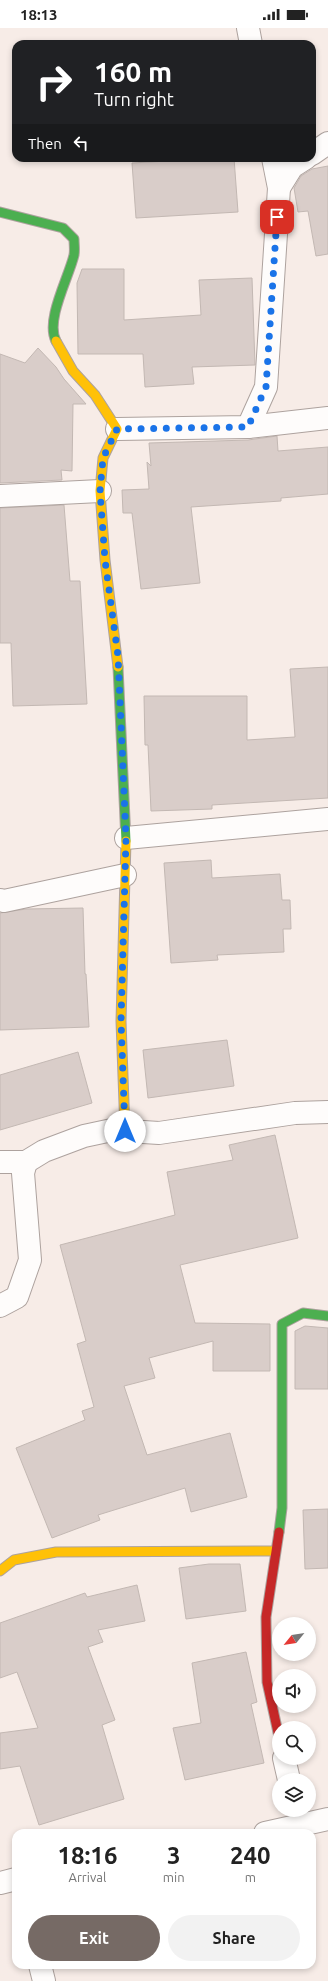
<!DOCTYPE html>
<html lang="en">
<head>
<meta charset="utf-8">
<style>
  :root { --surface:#fff; --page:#f2f2f2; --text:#222; --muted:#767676; --accent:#766a65 }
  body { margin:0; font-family:Ubuntu,sans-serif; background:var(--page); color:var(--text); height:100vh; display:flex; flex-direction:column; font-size:15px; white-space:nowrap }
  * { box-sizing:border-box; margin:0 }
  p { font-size:13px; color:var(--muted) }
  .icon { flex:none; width:22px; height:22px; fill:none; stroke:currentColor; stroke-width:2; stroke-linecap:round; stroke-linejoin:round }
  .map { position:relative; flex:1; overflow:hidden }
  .side { position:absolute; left:12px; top:1801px; width:304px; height:140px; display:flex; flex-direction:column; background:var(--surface); border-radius:12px; box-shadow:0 2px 6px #0003 }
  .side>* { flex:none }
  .banner { position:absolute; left:12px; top:12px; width:304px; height:122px; border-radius:12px; box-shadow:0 2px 6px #0003; background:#202124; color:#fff; overflow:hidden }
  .needle { width:26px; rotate:240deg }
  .fabs { position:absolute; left:272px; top:1589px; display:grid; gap:8px }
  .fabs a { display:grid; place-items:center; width:44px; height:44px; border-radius:50%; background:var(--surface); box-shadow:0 2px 6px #0003; font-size:20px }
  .pin { position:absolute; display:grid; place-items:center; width:34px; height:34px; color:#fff; margin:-17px; border-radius:8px; box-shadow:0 2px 6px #0006 }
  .me { position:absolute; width:44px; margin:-22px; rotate:0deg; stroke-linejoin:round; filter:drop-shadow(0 0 3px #0008) }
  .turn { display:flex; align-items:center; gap:14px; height:84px; padding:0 16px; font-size:18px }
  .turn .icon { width:52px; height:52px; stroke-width:2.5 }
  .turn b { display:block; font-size:28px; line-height:34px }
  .then { display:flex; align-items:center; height:38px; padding:0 16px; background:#0003; gap:8px; font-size:15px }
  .eta { display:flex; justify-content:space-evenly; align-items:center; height:68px; text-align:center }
  .eta b { font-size:24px; font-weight:700; line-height:28px }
  .action { display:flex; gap:8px; margin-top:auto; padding:8px 16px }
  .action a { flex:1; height:46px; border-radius:24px; background:var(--accent); color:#fff; font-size:16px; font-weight:700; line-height:46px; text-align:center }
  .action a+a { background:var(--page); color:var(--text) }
  .status { display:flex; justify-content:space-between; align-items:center; height:28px; padding:0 20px; background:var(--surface); direction:ltr }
  .status svg { height:11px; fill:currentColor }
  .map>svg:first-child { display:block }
</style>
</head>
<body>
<div class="status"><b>18:13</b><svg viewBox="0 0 49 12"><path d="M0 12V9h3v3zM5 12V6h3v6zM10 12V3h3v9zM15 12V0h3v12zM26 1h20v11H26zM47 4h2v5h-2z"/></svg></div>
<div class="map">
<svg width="328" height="1953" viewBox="0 0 328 1953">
  <rect width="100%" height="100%" fill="#f7ece7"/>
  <g fill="#d9cdc9" stroke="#c3b8b3">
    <polygon points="220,130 234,130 238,184 136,190 132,135"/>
    <polygon points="328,138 328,226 316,228 308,183 298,184 294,160 301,148 312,141"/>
    <polygon points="82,241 124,241 124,292 201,287 199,252 252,250 255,337 192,339 194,356 145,359 143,326 78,326 77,255"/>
    <polygon points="38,320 56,339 64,351 86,376 73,376 72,443 61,442 62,452 0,455 0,326 25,335"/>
    <polygon points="277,408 278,423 328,419 328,466 281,470 281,473 191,479 200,555 141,561 132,485 123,485 122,462 149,461 147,434 151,438 149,415 248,412"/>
    <polygon points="64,477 70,553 80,553 87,676 13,678 11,615 0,615 0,480"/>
    <polygon points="328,639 328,770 212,777 212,781 151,783 148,717 145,717 144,668 247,668 247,712 295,709 290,641"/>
    <polygon points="211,832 212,850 280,846 282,872 290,872 291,901 283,901 284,924 217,927 218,932 171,935 164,835"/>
    <polygon points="83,880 85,946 86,946 89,999 0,1002 0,885 26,881"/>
    <polygon points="227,1012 234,1058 148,1070 143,1022"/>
    <polygon points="78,1024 92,1075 0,1102 0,1047"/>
    <polygon points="275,1107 298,1210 180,1237 195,1295 270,1296 270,1343 213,1343 213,1313 149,1330 155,1350 124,1358 147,1427 230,1405 247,1469 191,1484 185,1460 98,1487 100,1492 52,1510 16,1420 85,1392 82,1383 94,1379 77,1316 86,1313 60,1217 175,1187 167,1144 233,1132 229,1117"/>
    <polygon points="305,1298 328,1300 328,1361 295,1361 295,1303"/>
    <polygon points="328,1481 328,1540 305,1541 303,1482"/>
    <polygon points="209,1536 240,1536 246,1583 186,1591 179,1540"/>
    <polygon points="137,1557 145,1593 98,1602 103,1614 88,1619 115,1692 102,1697 124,1771 39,1797 20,1738 0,1741 0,1705 38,1700 17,1644 0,1650 0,1595 85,1565 87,1569"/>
    <polygon points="246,1624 257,1674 251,1676 264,1735 185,1752 173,1700 201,1695 192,1635"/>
  </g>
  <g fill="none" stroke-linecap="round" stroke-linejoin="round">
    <defs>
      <g id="street">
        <polyline points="248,0 251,16"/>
        <polyline points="312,126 328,115"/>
        <polyline points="279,160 292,139 306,130"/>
        <polyline points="248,399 266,359 279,160 273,130"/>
        <polyline points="117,401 248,399 328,390"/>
        <polyline points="0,468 100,463"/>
        <polyline points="126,810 328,791"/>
        <polyline points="0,872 4,873 125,847"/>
        <polyline points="0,1134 26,1134 44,1123 84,1108 112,1102 159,1105 295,1085 328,1084"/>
        <polyline points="0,1278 17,1269 30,1232 23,1145 26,1134"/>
        <polyline points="284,1730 289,1752"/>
        <polyline points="265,1805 328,1791"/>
        <polyline points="0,1855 16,1851"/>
        <polyline points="40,1937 44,1953"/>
      </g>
      <g id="fast">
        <path d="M0 184 63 200 74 211C74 216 75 222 74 227 69 249 45 292 56 313"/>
        <polyline points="118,639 126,813"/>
        <polyline points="279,1504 282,1480 282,1296 303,1285 328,1288"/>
      </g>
      <g id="slow">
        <polyline points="56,313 73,343 95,367 117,401 103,430 100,463 105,532 118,639"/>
        <polyline points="125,1103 121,993 126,813"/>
        <polyline points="0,1543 14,1532 56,1524 275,1523"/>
      </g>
      <polyline id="jam" points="279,1504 266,1589 267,1654 279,1709"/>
    </defs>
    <use href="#street" stroke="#ada29e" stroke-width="24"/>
    <use href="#fast" stroke="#ada29e" stroke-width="11"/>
    <use href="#slow" stroke="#ada29e" stroke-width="11"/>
    <use href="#jam" stroke="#ada29e" stroke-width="11"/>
    <use href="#street" stroke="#fefcfb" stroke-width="22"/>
    <use href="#fast" stroke="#4caf50" stroke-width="9"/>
    <use href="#slow" stroke="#ffc107" stroke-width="9"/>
    <use href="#jam" stroke="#c62828" stroke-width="9"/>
  </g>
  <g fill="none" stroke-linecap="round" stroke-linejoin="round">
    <polyline stroke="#1a73e8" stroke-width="7" stroke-dasharray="0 12.6" points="125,1103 121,993 126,810 118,628 105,532 100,463 103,430 117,401 248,399 266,359 277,189"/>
  </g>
</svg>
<div class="fabs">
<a><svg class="needle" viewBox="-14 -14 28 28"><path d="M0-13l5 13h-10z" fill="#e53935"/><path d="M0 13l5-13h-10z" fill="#767676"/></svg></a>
<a><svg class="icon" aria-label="sound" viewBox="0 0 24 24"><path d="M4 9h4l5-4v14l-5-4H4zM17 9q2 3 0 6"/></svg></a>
<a><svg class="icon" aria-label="search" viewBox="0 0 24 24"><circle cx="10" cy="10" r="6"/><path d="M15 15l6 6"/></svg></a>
<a><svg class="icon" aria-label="layers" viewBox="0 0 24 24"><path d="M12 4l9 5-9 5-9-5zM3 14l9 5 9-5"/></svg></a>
</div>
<div class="pin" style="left:277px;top:189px;background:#d93025"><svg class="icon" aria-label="arrive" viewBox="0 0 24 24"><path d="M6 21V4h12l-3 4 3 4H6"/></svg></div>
<svg class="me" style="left:125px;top:1103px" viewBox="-20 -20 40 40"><circle r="19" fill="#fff"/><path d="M0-13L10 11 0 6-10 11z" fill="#1a73e8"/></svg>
<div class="banner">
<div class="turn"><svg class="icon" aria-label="right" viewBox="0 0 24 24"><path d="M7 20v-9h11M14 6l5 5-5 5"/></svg><div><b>160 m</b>Turn right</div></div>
<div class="then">Then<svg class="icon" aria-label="left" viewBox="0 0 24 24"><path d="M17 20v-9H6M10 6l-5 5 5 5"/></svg></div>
</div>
<section class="side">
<div class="eta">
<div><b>18:16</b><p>Arrival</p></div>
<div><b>3</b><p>min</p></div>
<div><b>240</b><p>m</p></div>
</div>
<div class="action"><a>Exit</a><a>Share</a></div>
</section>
</div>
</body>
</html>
